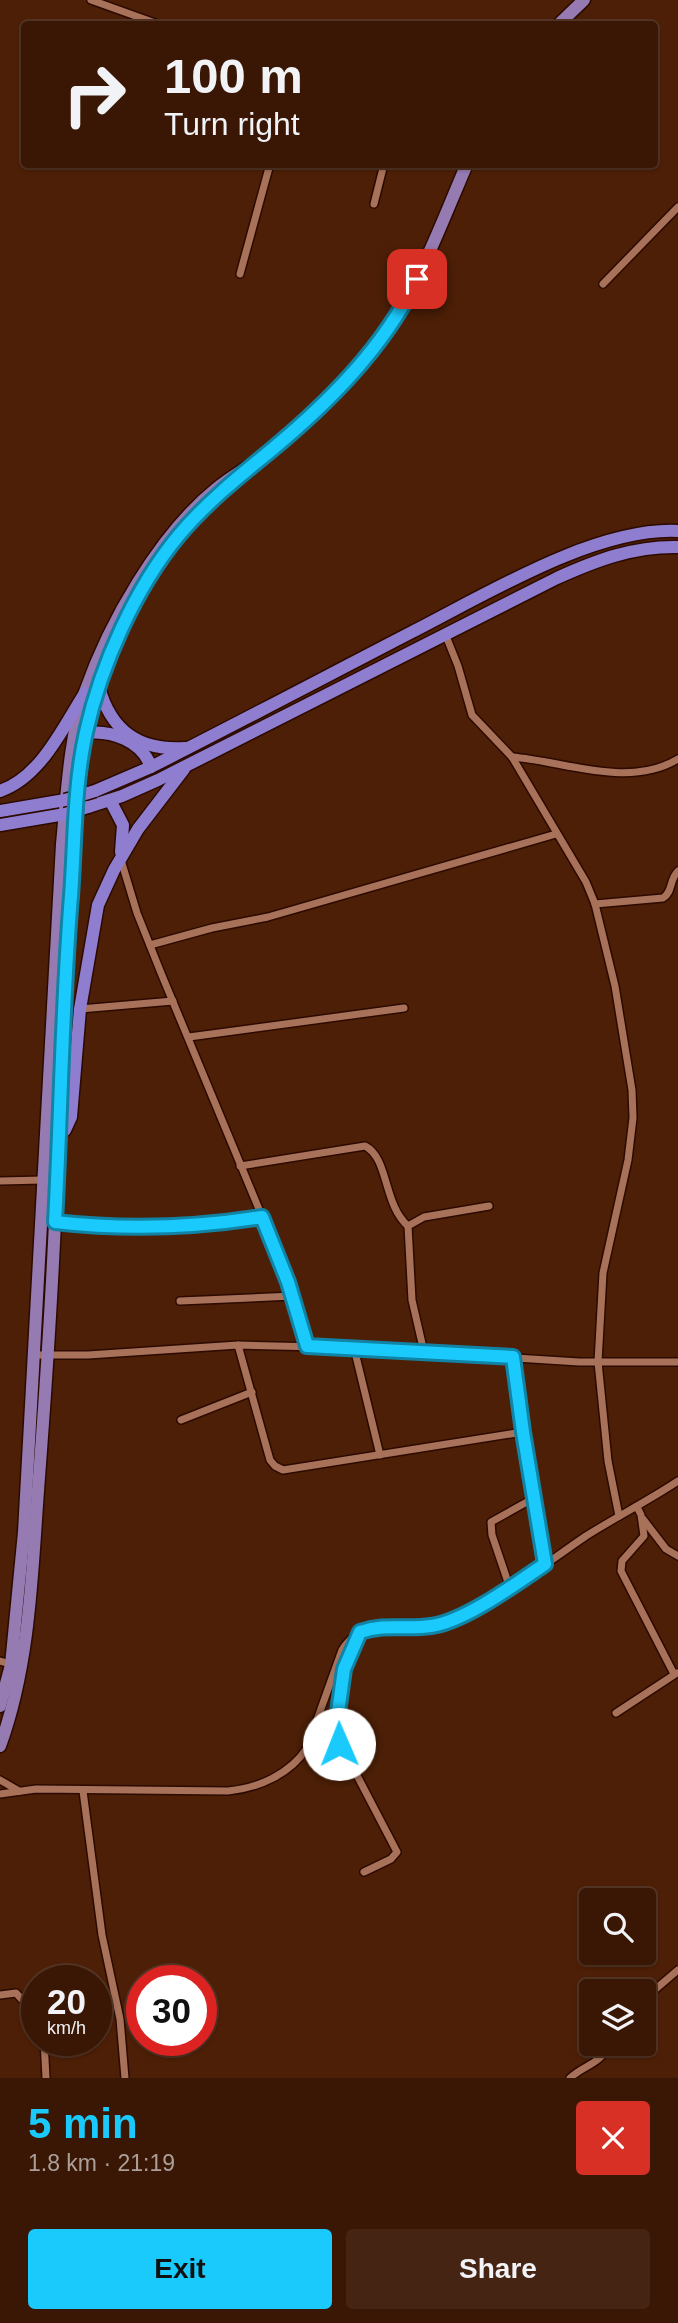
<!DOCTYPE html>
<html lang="en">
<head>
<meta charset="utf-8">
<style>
  :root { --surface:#3a1704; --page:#452413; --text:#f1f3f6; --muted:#ab9f9a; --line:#543626; --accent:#1acafc }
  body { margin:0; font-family:Helvetica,sans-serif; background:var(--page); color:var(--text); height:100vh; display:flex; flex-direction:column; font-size:26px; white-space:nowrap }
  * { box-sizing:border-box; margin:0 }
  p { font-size:23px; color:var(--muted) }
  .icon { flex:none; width:38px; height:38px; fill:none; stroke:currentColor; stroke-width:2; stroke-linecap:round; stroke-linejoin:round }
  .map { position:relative; height:2078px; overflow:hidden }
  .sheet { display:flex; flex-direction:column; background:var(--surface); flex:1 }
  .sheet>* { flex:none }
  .guide { position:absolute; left:21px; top:21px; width:637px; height:147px; border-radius:7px; box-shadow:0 2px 5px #0004,0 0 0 2px var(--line); background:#3a1704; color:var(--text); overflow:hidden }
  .fabs { position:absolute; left:579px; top:1888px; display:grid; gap:14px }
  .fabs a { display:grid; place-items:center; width:77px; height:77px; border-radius:7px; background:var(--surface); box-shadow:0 2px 5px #0004,0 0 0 2px var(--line); font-size:35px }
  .speed { position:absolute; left:21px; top:1965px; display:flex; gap:14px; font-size:35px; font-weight:700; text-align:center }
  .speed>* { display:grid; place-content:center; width:91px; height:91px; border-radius:50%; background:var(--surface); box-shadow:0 2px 5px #0004,0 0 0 2px var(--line); line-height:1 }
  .speed small { font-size:18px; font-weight:400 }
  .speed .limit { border:10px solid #d22; background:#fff; color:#111 }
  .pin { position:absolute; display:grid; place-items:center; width:60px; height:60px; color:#fff; margin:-30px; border-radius:14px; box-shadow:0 4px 10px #0006 }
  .me { position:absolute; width:77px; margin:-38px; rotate:359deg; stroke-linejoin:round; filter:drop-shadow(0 0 5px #0008) }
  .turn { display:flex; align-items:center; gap:24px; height:147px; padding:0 28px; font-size:32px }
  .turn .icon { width:91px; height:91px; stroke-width:2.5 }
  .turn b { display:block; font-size:49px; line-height:60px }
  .round { display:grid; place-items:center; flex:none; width:74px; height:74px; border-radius:7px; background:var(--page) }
  .headline { display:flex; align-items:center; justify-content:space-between; height:119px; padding:0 28px }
  h1 { font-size:42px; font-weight:600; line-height:52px; color:var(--accent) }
  .cta { display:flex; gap:14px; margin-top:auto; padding:14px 28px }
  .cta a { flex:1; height:80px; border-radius:7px; background:var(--accent); color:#111; font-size:28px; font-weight:600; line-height:80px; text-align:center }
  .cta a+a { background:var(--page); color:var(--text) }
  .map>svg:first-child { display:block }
</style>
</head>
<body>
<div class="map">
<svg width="678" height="2078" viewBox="0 0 678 2078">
  <rect width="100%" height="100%" fill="#4d1f06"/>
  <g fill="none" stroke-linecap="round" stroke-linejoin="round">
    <defs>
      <g id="minor">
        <polyline points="91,0 158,24"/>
        <polyline points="374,204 384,164"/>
        <polyline points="240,274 270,164"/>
        <polyline points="603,284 678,207"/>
        <polyline points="446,636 458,666 472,715 512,757 586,882 595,904 615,986 632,1090 633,1118 628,1160 603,1273 598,1362 608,1461 619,1516"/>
        <path d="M512 757C564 761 629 789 678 759"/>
        <polyline points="121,860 137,913 161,973 283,1267 307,1346"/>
        <path d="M595 904 663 898C673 892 669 880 678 871"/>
        <polyline points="150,945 212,928 268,917 556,834"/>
        <polyline points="80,1009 173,1001"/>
        <polyline points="189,1037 404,1008"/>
        <path d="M240 1166 365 1146C389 1158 383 1204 408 1226"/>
        <polyline points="0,1181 43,1180"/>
        <path d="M55 1222C124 1229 193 1228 262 1217"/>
        <polyline points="180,1301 293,1296"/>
        <polyline points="238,1345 270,1460 275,1466 283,1470 523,1432"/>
        <polyline points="354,1348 380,1455"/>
        <polyline points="424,1352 412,1300 408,1226 424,1217 489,1206"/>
        <polyline points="34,1355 88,1355 238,1345 363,1348 579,1362 678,1362"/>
        <polyline points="513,1357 523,1432 546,1564"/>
        <polyline points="181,1420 252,1392"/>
        <polyline points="637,1507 641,1515 644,1536 622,1561 621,1571 674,1674"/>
        <polyline points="643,1519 666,1549 678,1556"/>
        <polyline points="510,1588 492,1535 491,1522 534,1498"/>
        <path d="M360 1633C344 1664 333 1703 338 1739L397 1852 391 1859 364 1872"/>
        <polyline points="0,1661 14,1665"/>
        <polyline points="616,1713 677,1673"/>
        <polyline points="0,1780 19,1791"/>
        <polyline points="83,1791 102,1935 120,2019 125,2078"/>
        <path d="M0 1794 36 1789 228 1791C259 1788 290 1774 307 1748L342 1650C364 1613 407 1635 440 1624 493 1607 540 1567 586 1536 616 1517 648 1501 678 1481"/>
        <polyline points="0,1995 16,1993 29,2007 37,2021"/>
        <polyline points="644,1999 678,1970"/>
        <polyline points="44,2040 46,2078"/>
        <path d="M570 2078C587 2063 598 2066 610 2044"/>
      </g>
      <g id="primary">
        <polyline points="559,24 584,0"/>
        <path d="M0 1706 11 1665 24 1532 62 844C67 793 69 740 85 692 109 623 159 535 216 489 232 475 252 466 268 452 308 420 346 384 377 344 418 290 440 226 467 164"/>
        <path d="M0 1746C31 1661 32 1567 39 1477 46 1385 52 1293 56 1200 60 1099 63 997 71 895 78 812 77 727 112 650"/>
      </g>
      <g id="trunk">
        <path d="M99 687C111 731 139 751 185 748"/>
        <path d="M86 733C112 730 142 741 151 767"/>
        <path d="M0 791C41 777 63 727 85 693"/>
        <path d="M95 791 151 767C238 723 325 677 412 632 485 595 595 527 678 531"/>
        <polyline points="110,800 123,825 121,852"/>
        <path d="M88 807 122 796 158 780 557 578C597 560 634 546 678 547"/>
        <polyline points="0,811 65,800"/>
        <polyline points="0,825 65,814"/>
        <polyline points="58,1135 65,1130 71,1117 80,1009 98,905 114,870 138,829 184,769"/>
      </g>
    </defs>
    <use href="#minor" stroke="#2c0a00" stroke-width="10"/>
    <use href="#primary" stroke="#2c0a00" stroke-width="15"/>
    <use href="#trunk" stroke="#2c0a00" stroke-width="15"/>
    <use href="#minor" stroke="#a87159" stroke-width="7"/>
    <use href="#primary" stroke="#957bb2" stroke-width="12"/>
    <use href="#trunk" stroke="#8f7ed0" stroke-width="12"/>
    <defs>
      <g id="trunk-bridge">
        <polyline points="65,800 95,791"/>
        <polyline points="65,814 88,807"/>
      </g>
    </defs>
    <use href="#trunk-bridge" stroke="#2c0a00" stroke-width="15" stroke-linecap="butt"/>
    <use href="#trunk-bridge" stroke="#8f7ed0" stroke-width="12"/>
  </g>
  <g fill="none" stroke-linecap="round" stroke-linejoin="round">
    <defs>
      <path id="route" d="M339 1744 337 1720 344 1669 360 1632C386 1623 405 1630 431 1626 464 1622 517 1583 545 1564L523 1432 513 1357 307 1346 288 1282 262 1217C193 1228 124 1230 55 1222 61 1113 62 1005 71 896 75 842 74 785 86 732 101 665 135 588 179 535 205 504 237 478 269 452 327 404 384 348 417 279"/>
    </defs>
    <use href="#route" stroke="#1183a4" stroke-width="18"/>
    <use href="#route" stroke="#1acafc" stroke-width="12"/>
  </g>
</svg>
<div class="fabs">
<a><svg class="icon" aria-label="search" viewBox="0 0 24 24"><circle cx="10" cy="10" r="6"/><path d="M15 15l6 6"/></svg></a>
<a><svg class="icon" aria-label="layers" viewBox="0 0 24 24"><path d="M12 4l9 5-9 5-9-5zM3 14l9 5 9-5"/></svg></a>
</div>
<div class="speed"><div>20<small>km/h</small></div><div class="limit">30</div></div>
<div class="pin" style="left:417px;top:279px;background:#d93025"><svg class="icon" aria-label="arrive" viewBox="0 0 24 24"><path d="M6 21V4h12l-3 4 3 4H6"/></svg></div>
<svg class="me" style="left:339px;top:1744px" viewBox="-20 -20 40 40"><circle r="19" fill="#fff"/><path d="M0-13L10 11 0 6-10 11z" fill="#1acafc"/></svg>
<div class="guide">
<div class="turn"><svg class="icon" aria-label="right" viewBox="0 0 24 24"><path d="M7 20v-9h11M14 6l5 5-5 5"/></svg><div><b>100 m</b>Turn right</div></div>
</div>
</div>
<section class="sheet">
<div class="headline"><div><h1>5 min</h1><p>1.8 km · 21:19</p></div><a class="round" style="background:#d93025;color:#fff"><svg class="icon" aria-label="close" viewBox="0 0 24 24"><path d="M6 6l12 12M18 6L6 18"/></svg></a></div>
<div class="cta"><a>Exit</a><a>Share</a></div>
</section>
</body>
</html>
